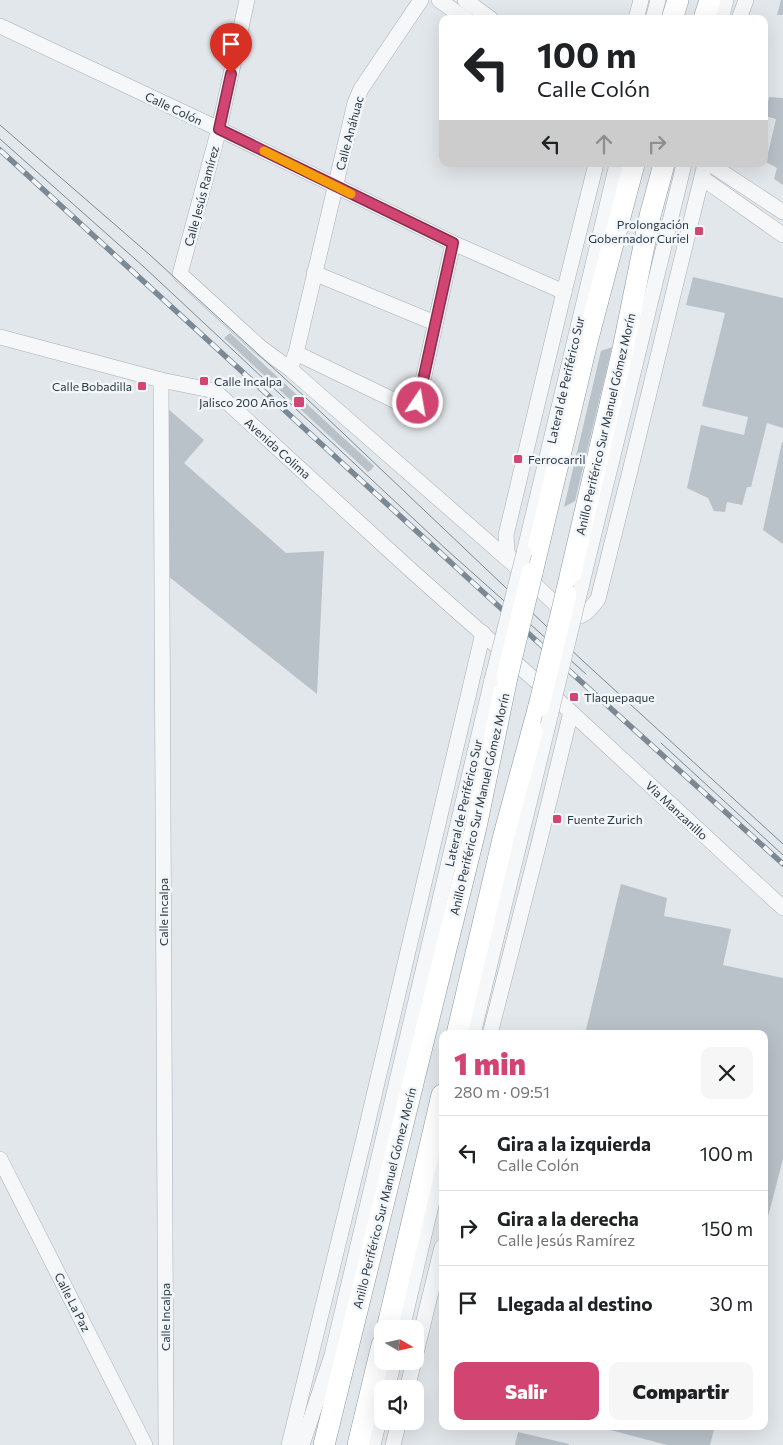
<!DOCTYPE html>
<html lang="es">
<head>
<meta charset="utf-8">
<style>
  :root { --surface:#fff; --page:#f6f6f6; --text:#202124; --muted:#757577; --line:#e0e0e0; --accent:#d24572 }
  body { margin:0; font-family:Commissioner,sans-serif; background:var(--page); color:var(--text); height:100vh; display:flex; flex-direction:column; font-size:19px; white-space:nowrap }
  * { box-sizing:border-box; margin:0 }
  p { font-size:16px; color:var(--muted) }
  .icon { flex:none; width:28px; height:28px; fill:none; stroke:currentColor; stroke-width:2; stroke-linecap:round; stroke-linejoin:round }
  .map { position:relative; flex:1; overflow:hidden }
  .side { position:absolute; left:439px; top:1030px; width:329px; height:400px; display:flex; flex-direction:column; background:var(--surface); border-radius:10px; box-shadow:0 5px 20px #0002 }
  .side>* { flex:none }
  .guide { position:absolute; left:439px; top:15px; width:329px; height:152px; border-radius:10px; box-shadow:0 5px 20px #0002; background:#fff; color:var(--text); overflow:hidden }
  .needle { width:32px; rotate:99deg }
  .buttons { position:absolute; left:374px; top:1320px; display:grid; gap:10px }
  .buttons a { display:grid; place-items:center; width:50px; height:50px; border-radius:10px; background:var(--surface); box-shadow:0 5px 20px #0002; font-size:25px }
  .pin { position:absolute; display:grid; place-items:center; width:42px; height:42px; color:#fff; margin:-51px -21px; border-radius:50% 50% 50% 0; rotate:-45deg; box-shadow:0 0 5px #0007 }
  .pin .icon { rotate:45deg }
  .me { position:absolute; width:55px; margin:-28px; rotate:12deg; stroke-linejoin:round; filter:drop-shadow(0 0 4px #0008) }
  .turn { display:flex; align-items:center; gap:18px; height:105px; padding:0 15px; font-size:22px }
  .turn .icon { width:65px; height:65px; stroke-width:2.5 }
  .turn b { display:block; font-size:35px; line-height:42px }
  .lanes { display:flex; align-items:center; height:48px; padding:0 15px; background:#0003; justify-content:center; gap:25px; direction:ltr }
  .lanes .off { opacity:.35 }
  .round { display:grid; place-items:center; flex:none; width:52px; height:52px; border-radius:10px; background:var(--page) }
  .summary { display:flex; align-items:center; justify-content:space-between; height:85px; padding:0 15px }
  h1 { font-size:30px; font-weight:800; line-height:38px; color:var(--accent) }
  .cta { display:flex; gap:10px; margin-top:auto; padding:10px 15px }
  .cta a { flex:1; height:58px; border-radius:10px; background:var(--accent); color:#fff; font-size:20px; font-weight:800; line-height:58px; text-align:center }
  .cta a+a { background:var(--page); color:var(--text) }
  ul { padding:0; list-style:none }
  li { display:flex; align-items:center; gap:15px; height:75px; padding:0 15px; border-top:1px solid var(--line) }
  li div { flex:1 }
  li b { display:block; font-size:19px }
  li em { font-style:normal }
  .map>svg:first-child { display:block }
</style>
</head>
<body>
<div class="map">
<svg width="783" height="1445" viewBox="0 0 783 1445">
  <rect width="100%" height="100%" fill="#e2e7eb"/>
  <g fill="#b9c1c9">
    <polygon points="781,0 783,0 783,15 777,15"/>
    <polygon points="769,97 783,98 783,185 774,179 777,168 766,162 776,119 765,116"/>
    <polygon points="693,277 783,298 783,428 767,423 751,487 747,487 742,505 727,502 725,512 714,511 708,498 687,488 701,425 744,435 748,417 702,406 725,313 686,305"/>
    <polygon points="230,333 374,466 371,470 368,472 224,338"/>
    <polygon points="612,347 575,501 564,507 601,351"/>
    <polygon points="167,408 204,440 184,463 286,553 324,551 317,694 168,576"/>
    <polygon points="782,442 783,442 783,544 763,530"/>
    <polygon points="621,884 667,898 664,916 731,929 723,965 783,978 783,1159 764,1232 764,1034 585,1034"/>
    <polygon points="595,1426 715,1426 710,1445 667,1445"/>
    <polygon points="518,1432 569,1444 569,1445 515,1445"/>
  </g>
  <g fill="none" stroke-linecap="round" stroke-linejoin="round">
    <defs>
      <g id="minor">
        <polyline points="247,0 219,129 180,274 260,347 290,369 511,562"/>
        <polyline points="439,0 466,19"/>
        <polyline points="465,0 491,19"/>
        <polyline points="636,19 641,0"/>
        <polyline points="653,19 658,0"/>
        <polyline points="721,19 726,0"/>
        <polyline points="739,19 746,0"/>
        <polyline points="0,26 219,129 453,243 564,292"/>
        <path d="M596 164 564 292 506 535 507 552 514 565 566 614C581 622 590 610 598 599L629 475 705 164"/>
        <polyline points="710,164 783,212"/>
        <polyline points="702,178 783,235"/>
        <polyline points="314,273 435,323"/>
        <polyline points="0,337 161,380 215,391 414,573 571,712 783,908"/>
        <polyline points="296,353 408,407 415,408 418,403 453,243"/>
        <polyline points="290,369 296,353 355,103 361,89 421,0"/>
        <polyline points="161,380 166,1445"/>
        <polyline points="524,553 617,164"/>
        <polyline points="581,587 684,164"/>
        <polyline points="473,1034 548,725"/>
        <polyline points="490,1034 539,843 571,712"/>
        <polyline points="0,1159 145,1445"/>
        <polyline points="402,1329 442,1159"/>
        <polyline points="415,1357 442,1247"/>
        <polyline points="387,1389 394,1361"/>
        <polyline points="407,1389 414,1361"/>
        <polyline points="289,1445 364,1138 483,633"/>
        <polyline points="302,1445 332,1355 492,680"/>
        <polyline points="373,1445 382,1408"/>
        <polyline points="393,1445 399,1421"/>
      </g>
      <g id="highway">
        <polyline points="672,19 678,0"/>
        <polyline points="704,19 710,0"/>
        <polyline points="532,573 587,342 634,164"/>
        <polyline points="566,594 623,349 650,216 664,164"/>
        <polyline points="457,1034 504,835 539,706"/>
        <polyline points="387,1329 442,1095"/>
        <polyline points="324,1445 476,827 507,677"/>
        <polyline points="358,1445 382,1345"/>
      </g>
    </defs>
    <use href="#minor" stroke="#a7afb6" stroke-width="16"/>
    <use href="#highway" stroke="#8997a2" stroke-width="22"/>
    <use href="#minor" stroke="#f5f7f9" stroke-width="15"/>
    <use href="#highway" stroke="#fff" stroke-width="21"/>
    <g stroke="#7b8995" stroke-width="1">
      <polyline points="0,125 150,255 306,398 583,661 783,844"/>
      <polyline points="0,139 144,267 447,550 586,674"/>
      <polyline points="661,743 783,855"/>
    </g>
    <defs>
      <polyline id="rail" points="0,150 576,677 783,864"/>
    </defs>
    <use href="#rail" stroke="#7b8995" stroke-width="5.5"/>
    <use href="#rail" stroke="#f2f6f8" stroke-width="4" stroke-dasharray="11" stroke-linecap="butt"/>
    <defs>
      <g id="minor-bridge">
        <polyline points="492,680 524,553"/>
        <polyline points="548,725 581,587"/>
      </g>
      <g id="highway-bridge">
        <polyline points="507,677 532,573"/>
        <polyline points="539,706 566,594"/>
      </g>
    </defs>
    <use href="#minor-bridge" stroke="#a7afb6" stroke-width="16" stroke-linecap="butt"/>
    <use href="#highway-bridge" stroke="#8997a2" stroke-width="22" stroke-linecap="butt"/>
    <use href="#minor-bridge" stroke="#f5f7f9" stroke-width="15"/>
    <use href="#highway-bridge" stroke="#fff" stroke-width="21"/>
  </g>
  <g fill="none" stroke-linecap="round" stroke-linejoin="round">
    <defs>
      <polyline id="route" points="231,74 219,129 453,243 418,403"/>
    </defs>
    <use href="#route" stroke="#882d4a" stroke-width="12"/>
    <use href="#route" stroke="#d24572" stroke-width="9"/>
    <polyline stroke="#f59e0b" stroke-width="9" points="264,151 351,194"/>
  </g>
  <g fill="#d24572" stroke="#f2f6f8" stroke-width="2">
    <rect x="694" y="226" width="10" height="10" rx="2.5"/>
    <rect x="199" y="376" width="10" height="10" rx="2.5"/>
    <rect x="137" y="381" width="10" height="10" rx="2.5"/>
    <rect x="293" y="396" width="12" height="12" rx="2.5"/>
    <rect x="513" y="454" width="10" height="10" rx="2.5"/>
    <rect x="569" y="692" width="10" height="10" rx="2.5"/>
    <rect x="552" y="814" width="10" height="10" rx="2.5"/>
  </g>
  <g text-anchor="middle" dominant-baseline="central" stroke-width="5" stroke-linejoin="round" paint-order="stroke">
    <g font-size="12" fill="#2a3744" stroke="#f2f6f8">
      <text transform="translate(174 108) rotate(25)">Calle Colón</text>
      <text transform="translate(349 133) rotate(-75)">Calle Anáhuac</text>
      <text transform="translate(201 196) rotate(-75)">Calle Jesús Ramírez</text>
      <text transform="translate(565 380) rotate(-77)">Lateral de Periférico Sur</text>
      <text transform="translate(605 424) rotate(-77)">Anillo Periférico Sur Manuel Gómez Morín</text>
      <text transform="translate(278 448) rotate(42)">Avenida Colima</text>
      <text transform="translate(463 803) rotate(-77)">Lateral de Periférico Sur</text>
      <text transform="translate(479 804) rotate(-77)">Anillo Periférico Sur Manuel Gómez Morín</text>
      <text transform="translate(677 810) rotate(43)">Via Manzanillo</text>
      <text transform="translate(163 912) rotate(-90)">Calle Incalpa</text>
      <text transform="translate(384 1198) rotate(-76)">Anillo Periférico Sur Manuel Gómez Morín</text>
      <text transform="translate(73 1302) rotate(63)">Calle La Paz</text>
      <text transform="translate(165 1317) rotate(-90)">Calle Incalpa</text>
    </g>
    <g font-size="12" fill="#2a3744" stroke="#f2f6f8" text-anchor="start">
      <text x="689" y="224" text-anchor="end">Prolongación<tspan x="689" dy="14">Gobernador Curiel</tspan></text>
      <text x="214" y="381">Calle Incalpa</text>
      <text x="132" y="386" text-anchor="end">Calle Bobadilla</text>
      <text x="288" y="402" text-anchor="end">Jalisco 200 Años</text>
      <text x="528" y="459">Ferrocarril</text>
      <text x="584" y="697">Tlaquepaque</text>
      <text x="567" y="819">Fuente Zurich</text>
    </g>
  </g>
</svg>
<div class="buttons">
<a><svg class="needle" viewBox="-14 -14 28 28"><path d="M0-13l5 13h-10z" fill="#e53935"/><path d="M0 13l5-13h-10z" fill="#757577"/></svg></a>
<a><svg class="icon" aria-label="sound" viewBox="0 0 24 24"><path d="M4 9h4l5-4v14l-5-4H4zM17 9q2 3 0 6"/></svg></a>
</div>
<div class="pin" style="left:231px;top:74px;background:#d93025"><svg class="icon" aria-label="arrive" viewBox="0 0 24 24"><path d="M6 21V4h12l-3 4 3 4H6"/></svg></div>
<svg class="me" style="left:418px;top:403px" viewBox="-20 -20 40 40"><circle r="17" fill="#d24572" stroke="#fff" stroke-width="3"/><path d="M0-11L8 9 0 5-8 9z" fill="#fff"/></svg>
<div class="guide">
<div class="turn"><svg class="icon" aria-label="left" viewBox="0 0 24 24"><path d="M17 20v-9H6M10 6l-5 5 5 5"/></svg><div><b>100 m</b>Calle Colón</div></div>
<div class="lanes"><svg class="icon" aria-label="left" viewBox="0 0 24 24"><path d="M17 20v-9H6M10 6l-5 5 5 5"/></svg><svg class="icon off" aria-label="ahead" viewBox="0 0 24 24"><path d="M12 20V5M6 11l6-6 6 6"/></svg><svg class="icon off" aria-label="right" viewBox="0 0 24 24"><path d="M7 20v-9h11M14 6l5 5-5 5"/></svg></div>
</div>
<section class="side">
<div class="summary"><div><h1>1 min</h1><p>280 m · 09:51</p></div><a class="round"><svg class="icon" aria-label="close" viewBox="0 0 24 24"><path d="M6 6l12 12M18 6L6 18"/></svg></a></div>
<ul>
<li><svg class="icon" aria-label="left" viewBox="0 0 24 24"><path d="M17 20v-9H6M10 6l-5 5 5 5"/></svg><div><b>Gira a la izquierda</b><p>Calle Colón</p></div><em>100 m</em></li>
<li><svg class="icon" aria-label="right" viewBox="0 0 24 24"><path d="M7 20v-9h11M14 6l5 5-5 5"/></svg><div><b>Gira a la derecha</b><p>Calle Jesús Ramírez</p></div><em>150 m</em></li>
<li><svg class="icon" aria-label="arrive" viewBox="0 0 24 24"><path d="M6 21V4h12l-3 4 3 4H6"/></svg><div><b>Llegada al destino</b></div><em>30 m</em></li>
</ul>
<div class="cta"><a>Salir</a><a>Compartir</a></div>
</section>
</div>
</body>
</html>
